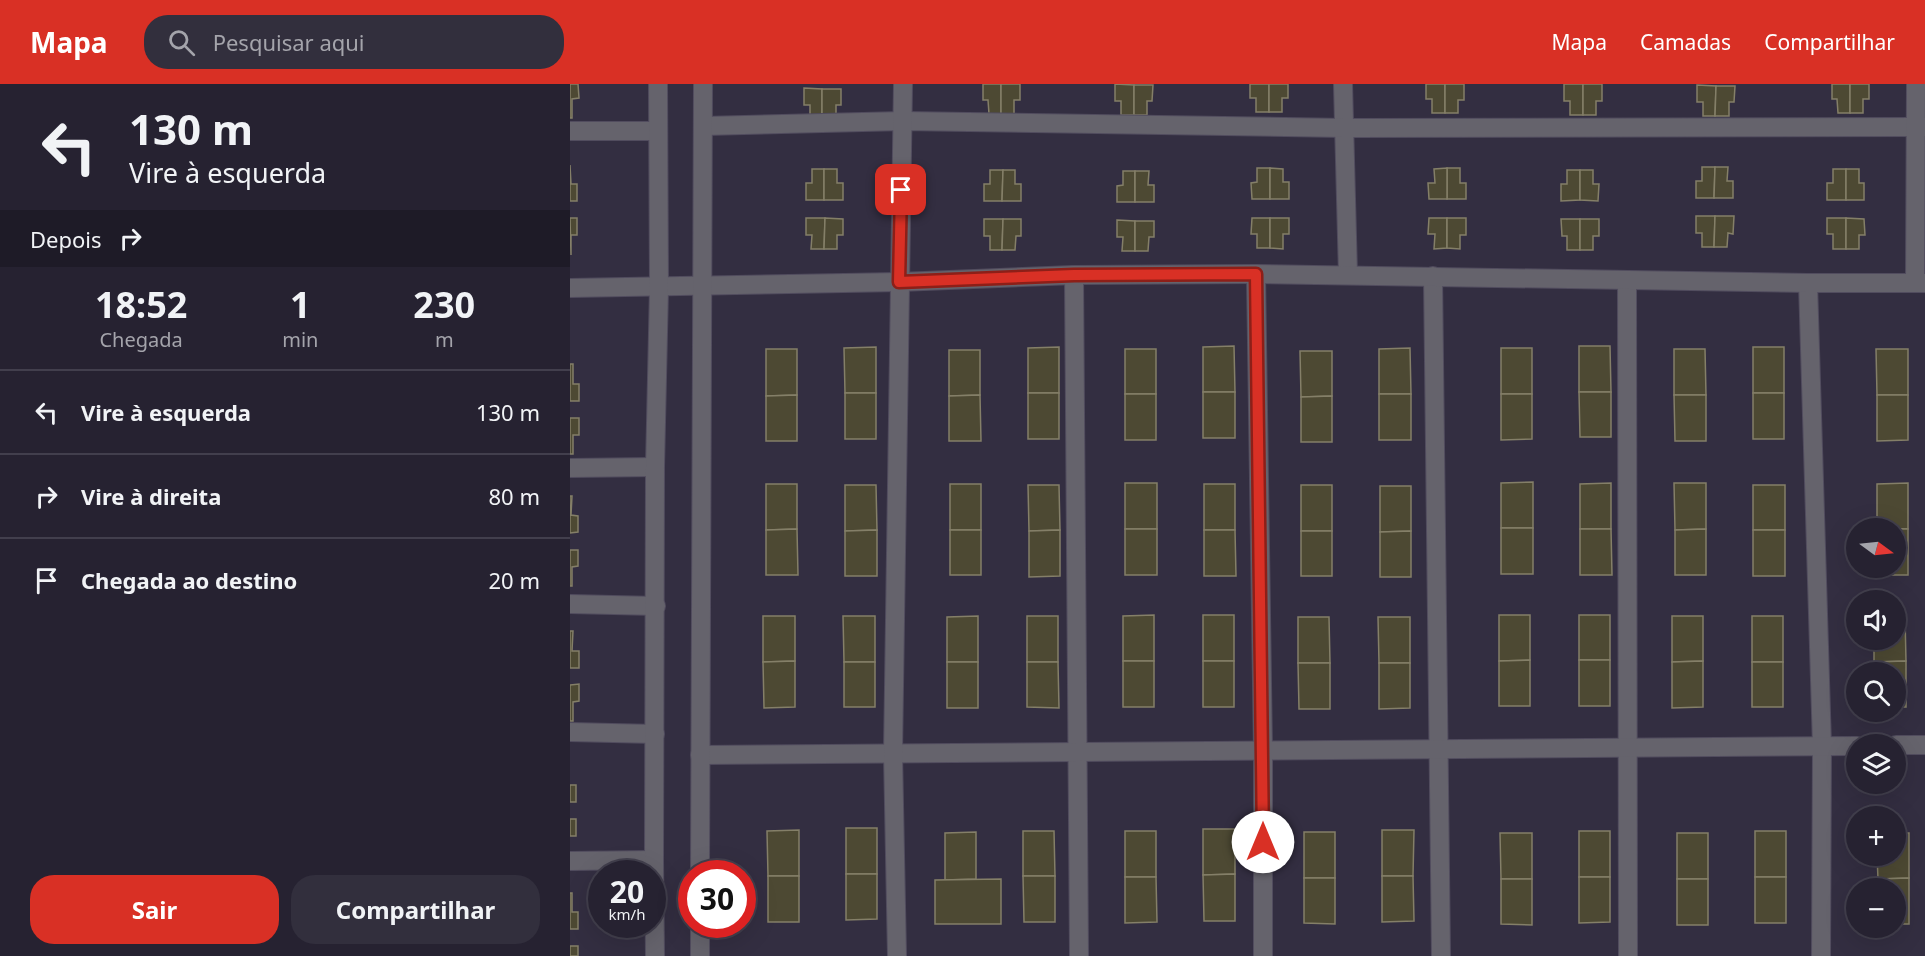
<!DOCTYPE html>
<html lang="pt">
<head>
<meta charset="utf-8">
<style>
  :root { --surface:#262231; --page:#322f3d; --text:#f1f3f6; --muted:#a4a4ab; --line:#423f4d; --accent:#d93025 }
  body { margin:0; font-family:"Noto Sans",sans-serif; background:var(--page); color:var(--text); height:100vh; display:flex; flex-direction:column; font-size:22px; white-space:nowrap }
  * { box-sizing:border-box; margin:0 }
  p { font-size:20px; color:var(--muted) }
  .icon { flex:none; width:33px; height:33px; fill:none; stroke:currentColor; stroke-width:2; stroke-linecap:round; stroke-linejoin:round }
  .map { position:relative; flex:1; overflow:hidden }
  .panel { display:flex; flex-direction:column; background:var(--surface); width:570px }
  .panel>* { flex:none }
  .hud { background:#262231; color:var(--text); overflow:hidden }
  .needle { width:39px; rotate:105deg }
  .fabs { position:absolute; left:1276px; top:434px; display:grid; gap:12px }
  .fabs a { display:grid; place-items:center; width:60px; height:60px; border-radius:50%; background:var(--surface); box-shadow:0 6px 24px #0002,0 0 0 2px var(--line); font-size:30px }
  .speed { position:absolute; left:18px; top:776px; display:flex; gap:12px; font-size:30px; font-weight:700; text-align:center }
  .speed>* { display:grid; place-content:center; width:78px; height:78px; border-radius:50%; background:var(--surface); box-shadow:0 6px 24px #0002,0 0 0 2px var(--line); line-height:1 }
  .speed small { font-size:15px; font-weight:400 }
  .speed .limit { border:9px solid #d22; background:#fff; color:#111 }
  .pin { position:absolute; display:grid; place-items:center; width:51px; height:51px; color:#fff; margin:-26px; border-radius:12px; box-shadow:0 3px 9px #0006 }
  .me { position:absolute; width:66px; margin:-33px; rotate:0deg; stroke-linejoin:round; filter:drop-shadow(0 0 4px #0008) }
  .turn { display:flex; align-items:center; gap:21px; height:126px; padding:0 30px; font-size:27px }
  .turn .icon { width:78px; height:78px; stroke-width:2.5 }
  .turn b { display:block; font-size:42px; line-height:51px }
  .then { display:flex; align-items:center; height:57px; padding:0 30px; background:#0003; gap:12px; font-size:22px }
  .eta { display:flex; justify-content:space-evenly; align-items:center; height:102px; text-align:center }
  .eta b { font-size:36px; font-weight:700; line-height:42px }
  .cta { display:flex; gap:12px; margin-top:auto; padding:12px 30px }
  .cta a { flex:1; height:69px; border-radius:24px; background:var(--accent); color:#fff; font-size:24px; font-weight:700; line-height:69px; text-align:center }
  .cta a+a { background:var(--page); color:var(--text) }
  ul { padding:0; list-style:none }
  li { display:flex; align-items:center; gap:18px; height:84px; padding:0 30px; border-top:2px solid var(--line) }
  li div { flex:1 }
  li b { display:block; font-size:22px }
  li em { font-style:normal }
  header { display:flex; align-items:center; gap:36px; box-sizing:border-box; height:84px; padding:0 30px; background:var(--accent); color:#fff }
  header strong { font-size:28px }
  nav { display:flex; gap:33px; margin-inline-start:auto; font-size:21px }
  .search { width:420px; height:54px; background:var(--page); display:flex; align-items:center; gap:15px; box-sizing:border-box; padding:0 21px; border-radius:24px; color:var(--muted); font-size:22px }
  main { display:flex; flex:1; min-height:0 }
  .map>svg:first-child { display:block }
</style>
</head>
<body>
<header>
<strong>Mapa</strong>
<div class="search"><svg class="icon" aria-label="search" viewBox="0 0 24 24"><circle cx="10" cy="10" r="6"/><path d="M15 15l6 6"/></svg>Pesquisar aqui</div>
<nav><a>Mapa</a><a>Camadas</a><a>Compartilhar</a></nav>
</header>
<main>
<section class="panel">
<div class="hud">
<div class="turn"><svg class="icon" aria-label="left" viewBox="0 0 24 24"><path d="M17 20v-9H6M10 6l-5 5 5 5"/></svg><div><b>130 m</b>Vire à esquerda</div></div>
<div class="then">Depois<svg class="icon" aria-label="right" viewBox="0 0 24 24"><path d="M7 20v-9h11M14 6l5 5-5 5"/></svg></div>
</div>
<div class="eta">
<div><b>18:52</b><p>Chegada</p></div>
<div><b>1</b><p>min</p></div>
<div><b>230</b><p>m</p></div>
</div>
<ul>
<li><svg class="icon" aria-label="left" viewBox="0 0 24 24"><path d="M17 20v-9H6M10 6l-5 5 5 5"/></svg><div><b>Vire à esquerda</b></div><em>130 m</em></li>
<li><svg class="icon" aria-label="right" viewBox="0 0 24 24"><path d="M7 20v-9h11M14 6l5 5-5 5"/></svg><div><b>Vire à direita</b></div><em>80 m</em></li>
<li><svg class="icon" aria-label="arrive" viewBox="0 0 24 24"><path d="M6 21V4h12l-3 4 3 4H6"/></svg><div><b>Chegada ao destino</b></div><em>20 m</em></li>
</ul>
<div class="cta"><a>Sair</a><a>Compartilhar</a></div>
</section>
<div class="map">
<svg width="1355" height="872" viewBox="0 0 1355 872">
  <rect width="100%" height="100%" fill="#332e41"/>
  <g fill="#4d4933" stroke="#847f68" stroke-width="1.5">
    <polygon points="0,0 8,0 9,14 2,15 2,34 0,34"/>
    <polygon points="413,0 431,0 431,30 419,30 418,16 413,16"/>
    <polygon points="431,0 450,0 450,16 444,16 444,30 431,30"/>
    <polygon points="545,0 564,1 564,31 551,31 551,17 545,17"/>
    <polygon points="680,0 699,0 699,28 686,28 686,14 680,14"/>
    <polygon points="699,0 718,0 718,14 712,14 712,28 699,28"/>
    <polygon points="856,0 875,0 875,29 862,29 862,15 856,15"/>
    <polygon points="875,0 894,0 894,16 888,16 888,29 875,29"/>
    <polygon points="994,0 1013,0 1013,31 1000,31 1000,17 994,17"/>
    <polygon points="1013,0 1032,0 1032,17 1026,17 1026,31 1013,31"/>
    <polygon points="1262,0 1280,0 1280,29 1268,29 1267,15 1262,15"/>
    <polygon points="1280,0 1299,0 1299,15 1293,15 1293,29 1280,29"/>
    <polygon points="564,1 583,1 582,17 577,17 577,31 564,31"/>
    <polygon points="1127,1 1146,2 1145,32 1133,32 1133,18 1127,18"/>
    <polygon points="1146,2 1165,2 1164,18 1159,18 1159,32 1145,32"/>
    <polygon points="234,4 252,5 252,35 240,35 240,21 234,21"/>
    <polygon points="252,5 271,5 271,21 266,21 266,35 252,35"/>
    <polygon points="0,81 1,100 7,100 7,117 0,117"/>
    <polygon points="1132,83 1145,83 1144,114 1126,114 1126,97 1132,97"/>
    <polygon points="1145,83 1158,83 1157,97 1163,97 1163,114 1144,114"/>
    <polygon points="687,84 700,84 700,115 682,115 681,99 687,98"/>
    <polygon points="700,84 713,85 713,98 719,98 719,115 700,115"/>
    <polygon points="877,84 890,84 890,99 896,99 896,115 877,115"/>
    <polygon points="877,84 877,115 859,115 858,99 865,99 864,85"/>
    <polygon points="242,85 254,85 254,116 236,116 236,99 242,99"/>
    <polygon points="254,85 267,85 267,99 273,99 273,116 254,116"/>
    <polygon points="1263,85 1276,85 1276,116 1257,116 1257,99 1263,99"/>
    <polygon points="1276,85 1289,85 1289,99 1294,99 1294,116 1276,116"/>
    <polygon points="420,86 433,86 432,117 414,117 414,100 420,100"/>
    <polygon points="433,86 445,86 445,100 451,100 451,117 432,117"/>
    <polygon points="997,86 1010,86 1010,116 991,117 991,100 997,100"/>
    <polygon points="1010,86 1023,86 1023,100 1029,100 1028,117 1010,116"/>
    <polygon points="553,87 565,87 565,118 547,118 547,102 553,101"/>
    <polygon points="565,87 579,87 578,101 584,101 584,118 565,118"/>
    <polygon points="1126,132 1145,132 1144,163 1132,163 1132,149 1126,149"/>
    <polygon points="1145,132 1164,132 1163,150 1158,149 1157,163 1144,163"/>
    <polygon points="0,134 7,134 7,151 1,151 1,171"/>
    <polygon points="236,134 255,134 254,165 241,165 242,151 236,151"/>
    <polygon points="255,134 273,135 273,151 267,151 267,165 254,165"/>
    <polygon points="682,134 700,134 700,164 687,164 687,150 681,150"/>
    <polygon points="700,134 719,134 719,150 713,150 713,165 700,164"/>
    <polygon points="859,134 877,134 877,164 864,165 865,150 858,150"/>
    <polygon points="877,134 896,134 896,151 890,151 890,165 877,164"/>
    <polygon points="1257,134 1276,134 1276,165 1263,165 1263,150 1257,150"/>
    <polygon points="1276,134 1294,135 1295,151 1289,151 1289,165 1276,165"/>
    <polygon points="414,135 433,135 432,166 420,166 420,152 414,152"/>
    <polygon points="433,135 451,135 451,152 446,152 445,166 432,166"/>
    <polygon points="991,135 1010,135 1010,166 997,166 997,152 992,152"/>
    <polygon points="1010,135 1029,135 1029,152 1023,152 1023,166 1010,166"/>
    <polygon points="547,136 565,137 565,167 552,167 553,153 547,153"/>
    <polygon points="565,137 584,137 584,153 579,153 578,167 565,167"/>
    <polygon points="664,262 665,308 633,308 633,263"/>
    <polygon points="1009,262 1040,262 1041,308 1009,308"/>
    <polygon points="306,263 306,309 275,309 274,264"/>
    <polygon points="489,263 489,309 458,309 458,264"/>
    <rect x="1183" y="263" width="31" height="46"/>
    <polygon points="840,264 841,310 809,310 809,265"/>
    <rect x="931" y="264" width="31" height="46"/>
    <polygon points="196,265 227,265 227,311 196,312"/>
    <rect x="555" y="265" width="31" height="45"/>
    <polygon points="1104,265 1135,265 1136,311 1104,311"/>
    <polygon points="1306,265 1338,265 1338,311 1307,311"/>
    <polygon points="379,266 410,266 410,311 379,312"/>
    <polygon points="730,267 762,267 762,312 731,313"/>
    <polygon points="0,280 3,280 3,300 9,300 9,317 0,317"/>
    <rect x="633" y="308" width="32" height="46"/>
    <polygon points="1009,308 1041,308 1041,353 1010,353"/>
    <rect x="275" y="309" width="31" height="46"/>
    <rect x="458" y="309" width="31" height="46"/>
    <rect x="1183" y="309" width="31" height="46"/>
    <rect x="555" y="310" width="31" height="46"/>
    <rect x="809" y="310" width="32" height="46"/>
    <polygon points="931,310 962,310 962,355 931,356"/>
    <polygon points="227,311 227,357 196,357 196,312"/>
    <polygon points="410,311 411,357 379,357 379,312"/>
    <polygon points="1104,311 1136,311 1136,357 1105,357"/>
    <polygon points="1307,311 1338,311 1338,356 1307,357"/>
    <polygon points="762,312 762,358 731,358 731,313"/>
    <polygon points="0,334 9,334 9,351 3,351 3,370 0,370"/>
    <polygon points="963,398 963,444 931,444 931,399"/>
    <rect x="555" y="399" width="32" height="46"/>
    <polygon points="1041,399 1041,445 1010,445 1010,400"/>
    <polygon points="1104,399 1136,399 1136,445 1105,446"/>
    <polygon points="1338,399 1338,445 1307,444 1307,400"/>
    <polygon points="196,400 227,400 227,445 196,446"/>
    <rect x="380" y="400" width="31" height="46"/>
    <rect x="634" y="400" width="31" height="46"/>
    <polygon points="275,401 306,401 307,446 275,447"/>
    <polygon points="458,401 489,401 490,446 459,447"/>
    <rect x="731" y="401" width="31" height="46"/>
    <rect x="1183" y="401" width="32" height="45"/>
    <polygon points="810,402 841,402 841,447 810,448"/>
    <polygon points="0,412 2,412 1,431 8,432 8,448 0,449"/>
    <rect x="931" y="444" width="32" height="46"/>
    <polygon points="227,445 228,491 196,491 196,446"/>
    <rect x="555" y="445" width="32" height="46"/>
    <polygon points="1010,445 1041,445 1042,491 1010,491"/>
    <polygon points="1136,445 1136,491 1105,491 1105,446"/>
    <polygon points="1326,445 1338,445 1338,491 1307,491 1307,483 1326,483"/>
    <polygon points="307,446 307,492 275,492 275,447"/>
    <rect x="380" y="446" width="31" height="45"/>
    <polygon points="490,446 490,492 459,493 459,447"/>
    <polygon points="634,446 665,446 666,492 634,492"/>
    <rect x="1183" y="446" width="32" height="46"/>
    <rect x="731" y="447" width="31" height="45"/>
    <polygon points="841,447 841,493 810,493 810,448"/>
    <polygon points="0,466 8,466 8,482 2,483 2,502 0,502"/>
    <polygon points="584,531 584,577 553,577 553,532"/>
    <rect x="633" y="531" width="31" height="46"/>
    <polygon points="929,531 960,531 960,576 929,577"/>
    <rect x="1009" y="531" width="31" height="45"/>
    <polygon points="193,532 225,532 225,577 193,578"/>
    <polygon points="273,532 305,532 305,578 274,578"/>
    <polygon points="408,532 408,578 377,578 377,533"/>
    <rect x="457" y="532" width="31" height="46"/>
    <polygon points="1102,532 1133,532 1133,577 1102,578"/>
    <rect x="1182" y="532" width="31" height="46"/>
    <polygon points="1326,532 1335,532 1336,577 1304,578 1304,555 1326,555"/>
    <polygon points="728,533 759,533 760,579 728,579"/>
    <polygon points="808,533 840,533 840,579 809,579"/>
    <polygon points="0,547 3,547 2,567 9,567 9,584 0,584"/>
    <polygon points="960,576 960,622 929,622 929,577"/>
    <rect x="1009" y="576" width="31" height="46"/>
    <polygon points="225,577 225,623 194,624 193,578"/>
    <rect x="553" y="577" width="31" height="46"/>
    <rect x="633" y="577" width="31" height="46"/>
    <polygon points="1133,577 1133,623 1102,624 1102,578"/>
    <polygon points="1336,577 1336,623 1326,623 1326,588 1304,588 1304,578"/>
    <rect x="274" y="578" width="31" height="45"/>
    <rect x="377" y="578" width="31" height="46"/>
    <polygon points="457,578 488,578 489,624 457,623"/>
    <rect x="1182" y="578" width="31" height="45"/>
    <polygon points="728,579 760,579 760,625 729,625"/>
    <polygon points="809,579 840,579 840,624 809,625"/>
    <polygon points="9,600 9,617 3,618 3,637 0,637 0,601"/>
    <rect x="0" y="701" width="6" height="17"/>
    <rect x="0" y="735" width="6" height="17"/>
    <rect x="276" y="744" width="31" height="46"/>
    <polygon points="633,745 665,745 665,790 633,791"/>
    <polygon points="229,746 229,792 198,792 197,747"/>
    <polygon points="812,746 844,746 843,792 812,792"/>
    <polygon points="453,747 484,747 485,792 453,792"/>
    <rect x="555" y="747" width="31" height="46"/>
    <rect x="1009" y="747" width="31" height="46"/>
    <rect x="1185" y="747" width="31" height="46"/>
    <polygon points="406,748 406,795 375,796 375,749"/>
    <rect x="734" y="748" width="31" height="46"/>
    <polygon points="930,749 962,749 962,795 931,795"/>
    <rect x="1107" y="749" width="31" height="46"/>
    <polygon points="1326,749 1339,749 1339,794 1308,795 1307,771 1326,771"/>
    <polygon points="276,790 307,790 307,835 276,836"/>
    <polygon points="665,790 665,837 634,837 633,791"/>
    <rect x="198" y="792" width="31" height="46"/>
    <polygon points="453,792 485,792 485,838 454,838"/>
    <polygon points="812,792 843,792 844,837 812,838"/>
    <polygon points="555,793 586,793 587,838 555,839"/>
    <polygon points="1009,793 1040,793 1040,838 1009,839"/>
    <rect x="1185" y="793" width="31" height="46"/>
    <polygon points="734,794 765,794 765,840 734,839"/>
    <polygon points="1339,794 1339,840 1326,840 1326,804 1308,804 1308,795"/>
    <polygon points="431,795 431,840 365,840 365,796"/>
    <polygon points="931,795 962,795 962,841 931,840"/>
    <rect x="1107" y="795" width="31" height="46"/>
    <polygon points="0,809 2,809 2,828 8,828 8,845 0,845"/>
    <rect x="0" y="862" width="8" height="10"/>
  </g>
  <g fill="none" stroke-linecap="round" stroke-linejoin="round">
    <defs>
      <g id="minor">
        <polyline points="773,0 778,191"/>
        <polyline points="134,42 333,37 774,44 1355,43"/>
        <polyline points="0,47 87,47"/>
        <polyline points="686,190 693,667 693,872"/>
        <polyline points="504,191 509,872"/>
        <polyline points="863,192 871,872"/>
        <polyline points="1057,196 1058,872"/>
        <polyline points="1238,199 1252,662 1251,872"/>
        <polyline points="1345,199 1346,0"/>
        <polyline points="0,204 329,198 504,191 686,190 1238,199 1355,199"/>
        <polyline points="0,384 85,383"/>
        <polyline points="0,520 86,522"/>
        <polyline points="0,648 85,650"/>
        <polyline points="1326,661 1355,661"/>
        <polyline points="130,671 1287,662"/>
        <polyline points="0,777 84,776"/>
        <polyline points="130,789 133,0"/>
        <polyline points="85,872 84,776 85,383 89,204 88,0"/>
        <polyline points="130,872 130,840"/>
        <polyline points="327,872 323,670 333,0"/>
      </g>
    </defs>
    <use href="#minor" stroke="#514c5e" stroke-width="20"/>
    <use href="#minor" stroke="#65636c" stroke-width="18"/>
  </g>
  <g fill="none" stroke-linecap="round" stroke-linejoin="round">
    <defs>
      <polyline id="route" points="331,106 329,198 504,191 686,190 693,758"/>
    </defs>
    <use href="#route" stroke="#8d1f18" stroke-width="15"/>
    <use href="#route" stroke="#d93025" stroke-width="10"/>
  </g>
</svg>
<div class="fabs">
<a><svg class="needle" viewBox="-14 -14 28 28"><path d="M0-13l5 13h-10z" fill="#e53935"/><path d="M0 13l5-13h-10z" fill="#a4a4ab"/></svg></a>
<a><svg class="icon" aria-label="sound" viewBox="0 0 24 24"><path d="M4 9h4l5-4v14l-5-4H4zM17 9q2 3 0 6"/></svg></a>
<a><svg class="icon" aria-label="search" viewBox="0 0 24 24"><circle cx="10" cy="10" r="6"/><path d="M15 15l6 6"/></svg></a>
<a><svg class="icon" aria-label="layers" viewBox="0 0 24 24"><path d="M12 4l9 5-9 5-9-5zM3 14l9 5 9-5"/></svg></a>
<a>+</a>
<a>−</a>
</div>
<div class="speed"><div>20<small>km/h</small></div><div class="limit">30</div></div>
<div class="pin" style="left:331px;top:106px;background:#d93025"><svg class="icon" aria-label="arrive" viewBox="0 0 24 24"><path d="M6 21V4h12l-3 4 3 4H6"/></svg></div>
<svg class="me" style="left:693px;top:758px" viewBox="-20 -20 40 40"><circle r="19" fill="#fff"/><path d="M0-13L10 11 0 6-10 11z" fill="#d93025"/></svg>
</div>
</main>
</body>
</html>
